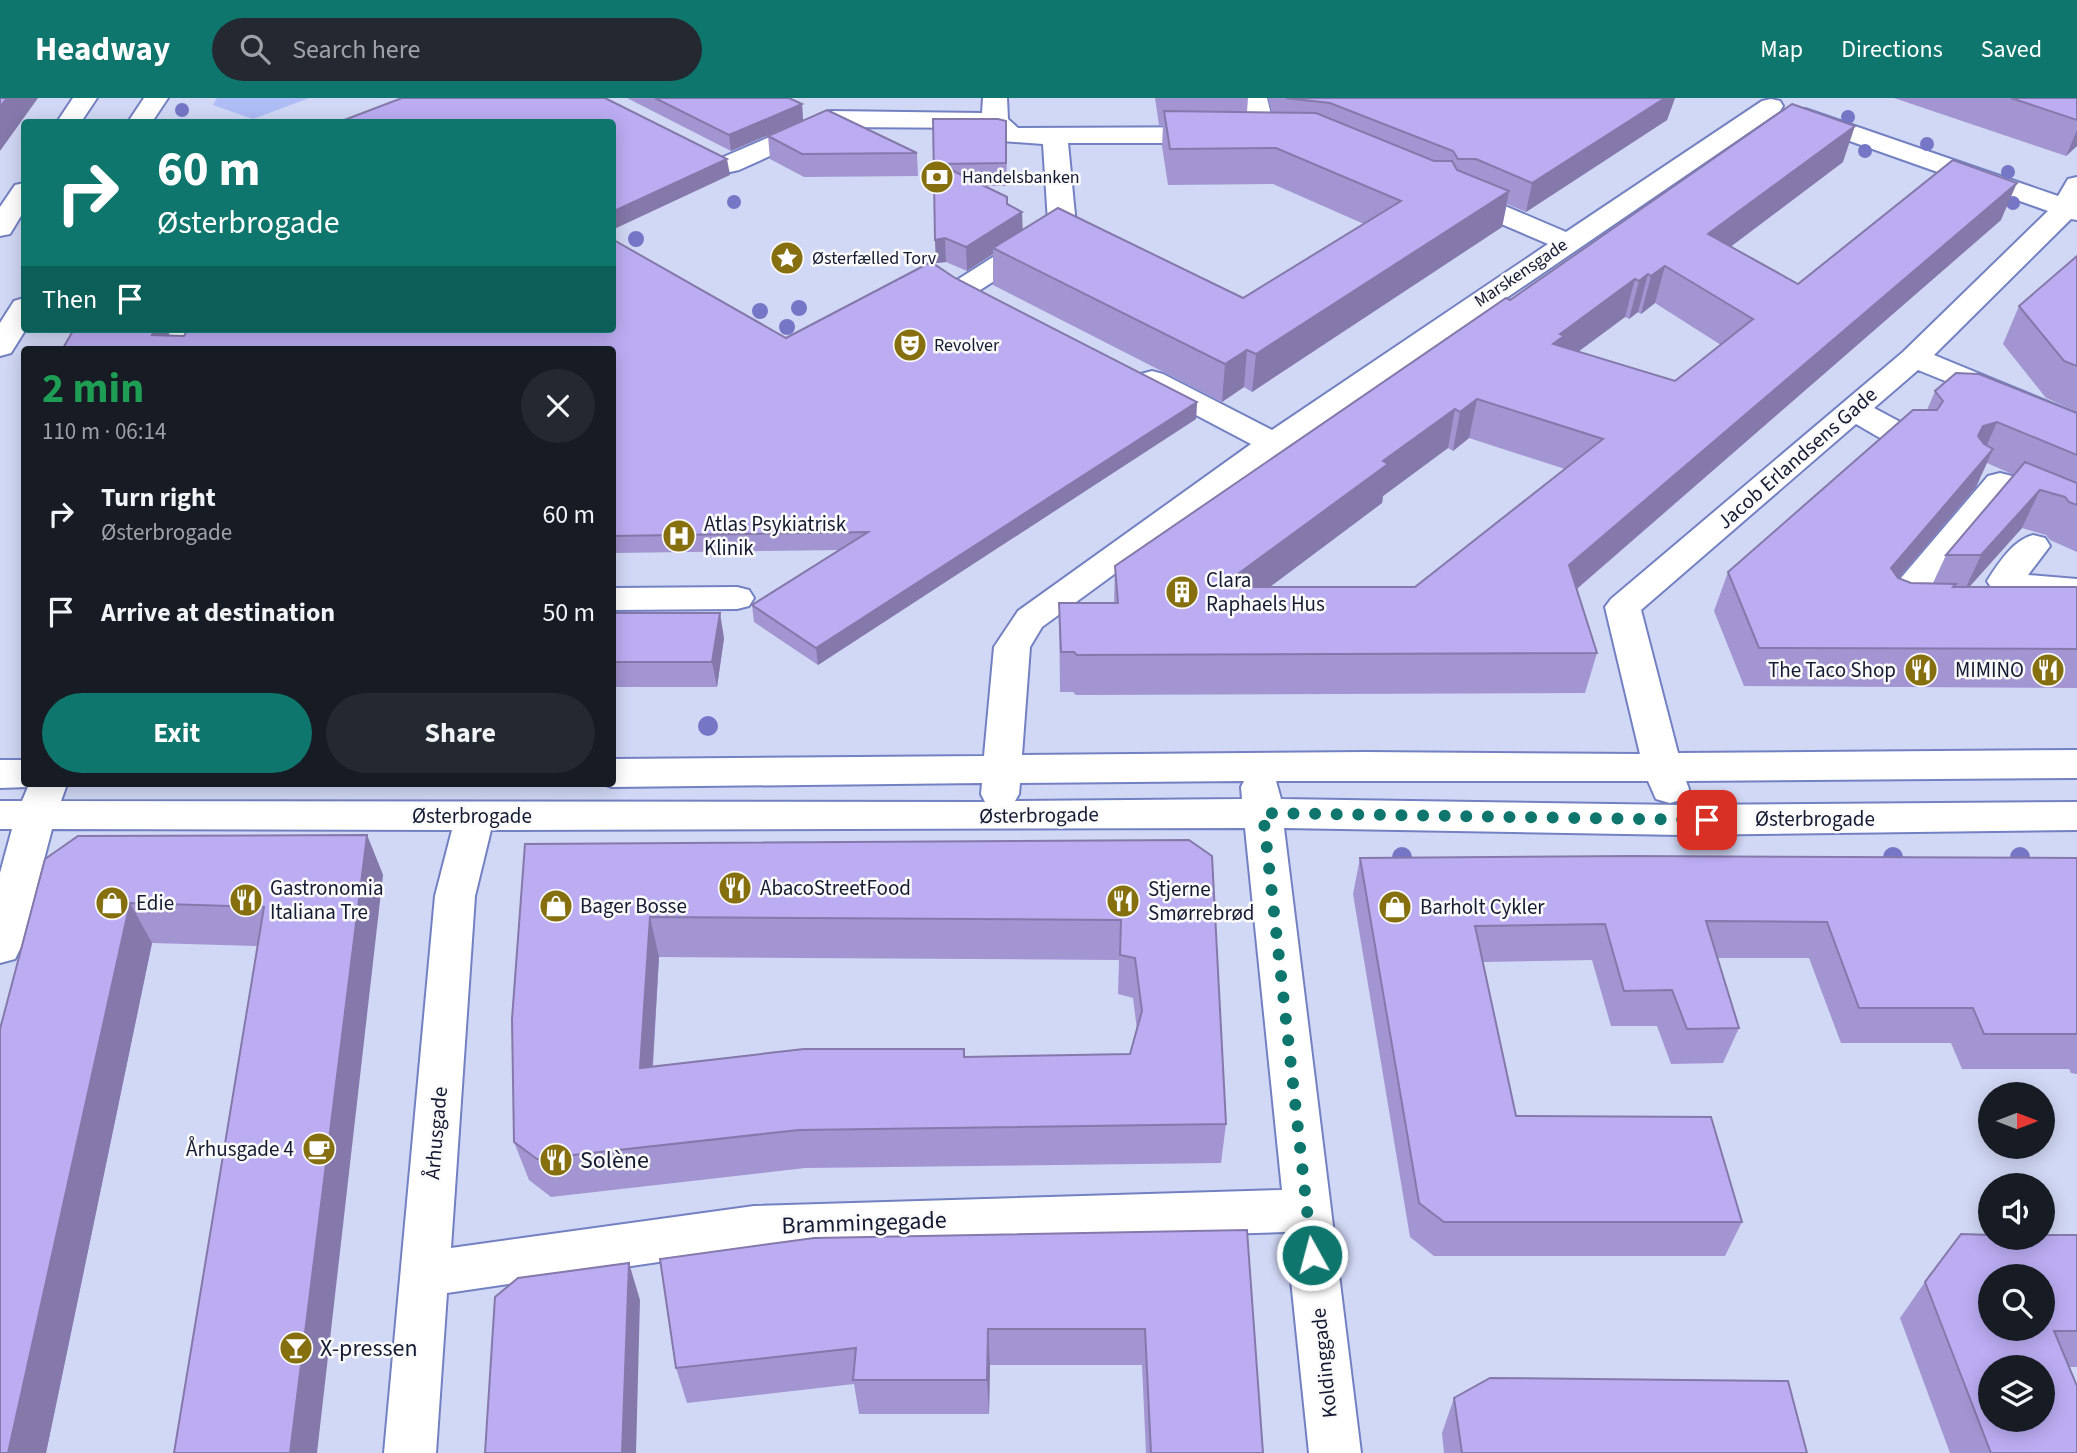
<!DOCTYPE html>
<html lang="en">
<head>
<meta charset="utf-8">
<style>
  :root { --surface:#171b24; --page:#242831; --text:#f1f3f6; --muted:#9ea1a6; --accent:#0f766e }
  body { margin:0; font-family:"Source Sans 3",sans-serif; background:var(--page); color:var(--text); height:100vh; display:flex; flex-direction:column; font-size:26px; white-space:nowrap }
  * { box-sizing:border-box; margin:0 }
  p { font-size:23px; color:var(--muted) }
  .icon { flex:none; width:38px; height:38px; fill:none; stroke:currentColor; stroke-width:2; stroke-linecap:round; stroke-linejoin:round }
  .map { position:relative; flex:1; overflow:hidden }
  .panel { position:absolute; left:21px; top:248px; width:595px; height:441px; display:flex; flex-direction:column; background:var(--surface); border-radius:7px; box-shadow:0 4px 18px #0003 }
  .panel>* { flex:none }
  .guide { position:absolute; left:21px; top:21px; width:595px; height:214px; border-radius:7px; box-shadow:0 4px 18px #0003; background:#0f766e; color:#fff; overflow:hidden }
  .needle { width:46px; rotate:90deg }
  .controls { position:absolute; left:1978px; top:984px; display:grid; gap:14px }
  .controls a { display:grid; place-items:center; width:77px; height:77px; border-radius:50%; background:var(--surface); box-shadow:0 4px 18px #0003; font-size:35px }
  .pin { position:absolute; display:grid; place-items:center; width:60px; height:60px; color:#fff; margin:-30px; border-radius:14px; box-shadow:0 4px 10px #0006 }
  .me { position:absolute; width:77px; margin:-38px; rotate:353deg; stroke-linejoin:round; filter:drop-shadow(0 0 5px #0008) }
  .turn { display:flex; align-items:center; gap:24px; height:147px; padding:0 21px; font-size:32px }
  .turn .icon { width:91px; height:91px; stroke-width:2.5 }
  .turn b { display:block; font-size:49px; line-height:60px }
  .then { display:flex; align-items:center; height:66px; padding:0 21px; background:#0003; gap:14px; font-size:26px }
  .round { display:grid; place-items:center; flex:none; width:74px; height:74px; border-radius:37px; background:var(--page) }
  .headline { display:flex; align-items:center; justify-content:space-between; height:119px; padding:0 21px }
  h1 { font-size:42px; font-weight:700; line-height:52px; color:#1e9e55 }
  .button { display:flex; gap:14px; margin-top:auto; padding:14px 21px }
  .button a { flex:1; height:80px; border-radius:42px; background:var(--accent); color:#fff; font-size:28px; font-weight:700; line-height:80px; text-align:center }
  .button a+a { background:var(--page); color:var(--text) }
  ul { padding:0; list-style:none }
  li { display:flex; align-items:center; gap:21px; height:98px; padding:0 21px }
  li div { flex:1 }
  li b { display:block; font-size:26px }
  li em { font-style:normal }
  header { display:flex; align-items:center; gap:42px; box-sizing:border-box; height:98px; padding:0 35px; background:var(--accent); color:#fff }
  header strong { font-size:33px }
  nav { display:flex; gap:38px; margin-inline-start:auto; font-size:24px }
  .search { width:490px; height:63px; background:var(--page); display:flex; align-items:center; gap:18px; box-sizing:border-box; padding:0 24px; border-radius:38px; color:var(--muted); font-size:26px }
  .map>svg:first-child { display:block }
</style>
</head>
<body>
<header>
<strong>Headway</strong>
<div class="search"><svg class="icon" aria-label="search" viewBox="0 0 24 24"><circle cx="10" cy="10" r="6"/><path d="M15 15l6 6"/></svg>Search here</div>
<nav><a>Map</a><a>Directions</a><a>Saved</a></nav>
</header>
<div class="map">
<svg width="2077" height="1355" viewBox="0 0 2077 1355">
  <rect width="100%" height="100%" fill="#d1d8f5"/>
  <polygon fill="#afbdf6" points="217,0 309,0 253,21 213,7"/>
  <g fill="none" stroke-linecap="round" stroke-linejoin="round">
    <defs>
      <g id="minor">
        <polygon points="73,0 97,0 81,24 57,24"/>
        <polygon points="144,0 168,0 152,24 128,24"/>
        <polygon points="983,0 1007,0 1008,21 1018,30 1249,29 1243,0 1267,0 1276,37 1272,42 1263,45 1068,45 1076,127 1072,133 977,194 967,197 957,194 953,188 957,182 1048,124 1043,46 1002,43 988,30 834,29 739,72 730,74 721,72 717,66 721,60 830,13 982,15"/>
        <path d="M1771 1 1780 3 1783 8 1780 13 1284 352 1042 529 1030 549 1022 657 1365 654 1640 656 1605 509 1611 501 1903 254 2048 113 1796 24 1792 19 1796 14 1805 11 1814 14 2058 98 2068 81 2077 79V122L2071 121 1934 257 2077 316V336L1918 272 1874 310 1919 334 1924 341 1919 348C1896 353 1876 337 1856 326L1641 512 1678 655 2077 652V680L1686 683 1689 691 1684 701 1670 705 1656 701 1648 683H1276L1281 701 1681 707 2077 704V732L1681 737 1284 730 1361 1355H1309L1286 1134 754 1150 447 1195 436 1355H384L435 798 452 732 52 731 21 849 15 861 0 865V775L12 731H0V703H22L28 689 0 690V662H24V686H67L61 703 985 704 981 696 982 685 612 689 603 686H612V661L984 658 994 549 1018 513 1251 346 1141 288 1137 282 1141 276 1152 273 1163 276 1272 332 1548 146 1452 105 1448 99 1452 93 1461 91 1470 93 1566 134 1762 3ZM1244 683 1241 689 1242 701 1015 703 1019 696 1020 685ZM1245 730 1282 1092 754 1108 451 1150 475 798 491 732Z"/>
        <polygon points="24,85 24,113 10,136 0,138 0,109 15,87"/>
        <polygon points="24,200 26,231 11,255 0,258 0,225 14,203"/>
        <polygon points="172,231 202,231 190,252 160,252"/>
        <polygon points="2000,375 2012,378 2016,385 1922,500 1928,502 1934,510 1928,518 1916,522 1883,517 1877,509 1883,501 1988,378"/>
        <path d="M2033 437 2045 440 2050 448 2028 477 2077 481V503L2025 499 1992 491 1987 483C1998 466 2013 442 2033 437Z"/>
        <polygon points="737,489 749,492 754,500 749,508 737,511 612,512 612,490"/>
      </g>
    </defs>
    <use href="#minor" stroke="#7381c2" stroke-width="4"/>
    <use href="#minor" fill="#fff" fill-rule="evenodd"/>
  </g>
  <g fill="#7676c7">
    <circle cx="182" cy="12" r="7"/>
    <circle cx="1848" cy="19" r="7"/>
    <circle cx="1927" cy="46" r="7"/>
    <circle cx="1865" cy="53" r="7"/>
    <circle cx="2008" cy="74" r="7"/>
    <circle cx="734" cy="104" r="7"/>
    <circle cx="2013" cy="105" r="7"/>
    <circle cx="636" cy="141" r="8"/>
    <circle cx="799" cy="210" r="8"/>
    <circle cx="760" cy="213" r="8"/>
    <circle cx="787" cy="229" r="8"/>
    <circle cx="708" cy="628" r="10"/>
    <circle cx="1402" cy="759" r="10"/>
    <circle cx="1893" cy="759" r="10"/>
    <circle cx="2020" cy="759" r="10"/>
  </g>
  <g fill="#a295d1" fill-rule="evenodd">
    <polygon points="627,0 789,0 802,6 803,22 731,53"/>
    <polygon points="1155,0 1248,0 1247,14 1272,15 1268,0 1675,0 1667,22 1526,114 1507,106 1502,129 1252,294 1244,289 1222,304 993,187 993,156 967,173 946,164 936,165 933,21 1006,23 1007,88 986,88 1007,106 1022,114 1022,132 1243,200 1364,126 1273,86 1168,87 1162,48 1163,27 1159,27"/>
    <polygon points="1894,0 2077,0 2077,48 2066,58"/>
    <polygon points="768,38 917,55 918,78 804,79 770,61"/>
    <path d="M1843 64 1730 149 1798 186 2001 122 1577 491 1597 555 1585 595 1076 597 1073 594H1060L1059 505H1114L1115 468 1510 202ZM1655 205 1721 247 1675 283 1578 254 1625 219 1629 221 1638 214 1641 216ZM1469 340 1565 371 1415 489H1270L1382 405 1383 398 1448 350 1453 353Z"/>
    <polygon points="2077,158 2077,314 2046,300 2003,246 2019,208"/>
    <polygon points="955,180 1197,304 1196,321 818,567 754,524 752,507 839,452 612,455 612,252 62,252 74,231 171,231 167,238 786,240"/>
    <path d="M1935 293 2077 315V454L2050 442 2046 437 2022 430 1969 489H2077V590L1744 588 1714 513 1728 474 1927 312ZM1987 365 2014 377 1946 457 1933 485H1911L1899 480 1976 389Z"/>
    <polygon points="612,515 724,540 717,589 612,589"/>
    <polygon points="367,737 383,777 258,848 152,845 46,1355 0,1355 45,761"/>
    <path d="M1189 742 1226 1026 1221 1065 805 1070 551 1099 529 1082 514 1044 525 746ZM659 859 1119 862 1118 896 1133 900 1137 932 1130 956 653 969Z"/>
    <polygon points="1360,760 2077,760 2077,976 2071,975 2069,971 1962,971 1951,945 1841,945 1809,860 1717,860 1739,930 1723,965 1671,966 1657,928 1611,928 1592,862 1483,864 1516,1018 1742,1124 1725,1158 1434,1158 1410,1139 1353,796"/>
    <polygon points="1247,1132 1263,1355 1146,1355 1142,1267 990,1267 989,1316 859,1316 854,1286 687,1305 676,1270"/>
    <polygon points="2077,1137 2077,1269 2069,1269 2077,1355 1950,1355 1900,1220 1925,1184"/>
    <polygon points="1454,1300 1807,1355 1444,1355 1442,1335"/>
  </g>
  <g fill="#8479aa">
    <polygon points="7,0 38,0 0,53 0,9"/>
    <polygon points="1665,0 1675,0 1667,22 1526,114 1532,85"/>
    <polygon points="802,6 803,22 731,53 729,37"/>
    <polygon points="1855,28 1843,64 1697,174 1708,136"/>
    <polygon points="2077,32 2077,48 2066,58"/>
    <polygon points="727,61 730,77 612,132 612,114"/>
    <polygon points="2017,85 2001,122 1559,506 1569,467"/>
    <polygon points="1509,93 1502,129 1252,294 1256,256"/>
    <polygon points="1022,114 1023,137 993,150 993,156 967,173 966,149"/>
    <polygon points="945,140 946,164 936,165 935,142"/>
    <polygon points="1665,168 1655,205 1641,216 1651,178"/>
    <polygon points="1648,176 1638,214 1629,221 1639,183"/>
    <polygon points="1635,181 1625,219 1556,270 1553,246 1560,236"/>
    <polygon points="155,231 171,231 159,252 152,237"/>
    <polygon points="1247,252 1244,289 1222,304 1225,266"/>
    <polygon points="1477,301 1469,340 1453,353 1460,314"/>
    <polygon points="1197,304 1196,321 818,567 816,550"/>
    <polygon points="1455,311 1448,350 1383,398 1382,405 1216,529 1220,489 1383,363"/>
    <polygon points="1997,324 1980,363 1966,366 1983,328"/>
    <polygon points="1993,351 1976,389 1874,509 1891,470"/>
    <polygon points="2040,392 2022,430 1963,496 1981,457"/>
    <polygon points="720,515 724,540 717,589 712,564"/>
    <polygon points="367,737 383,777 317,1355 290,1355"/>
    <polygon points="130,805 152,845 46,1355 8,1355"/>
    <polygon points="650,819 659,859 650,1009 640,970"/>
    <polygon points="629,1165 640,1202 636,1355 622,1355"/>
    <polygon points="988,1231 990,1267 989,1316 987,1282"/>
  </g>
  <g fill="#bcadf3" stroke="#8479aa" stroke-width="2" fill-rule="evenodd">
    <polygon points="0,0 7,0 0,9"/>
    <polygon points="402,0 605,0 727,61 612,114 612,24 339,24"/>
    <polygon points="655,0 789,0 802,6 729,37"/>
    <polygon points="1286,0 1665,0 1532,85 1476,61 1458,61 1453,53 1330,5"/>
    <polygon points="2011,0 2077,0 2077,22"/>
    <path d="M1792 6 1855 28 1708 136 1798 186 1953 62 2017 85 1569 467 1597 555 1077 557 1074 554H1061L1059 505H1118L1115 468 1506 200 1510 202ZM1665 168 1753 221 1675 283 1553 246 1564 238 1560 236 1635 181 1639 183 1648 176 1651 178ZM1477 301 1603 341 1415 489H1220L1388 366 1383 363 1455 311 1460 314Z"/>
    <polygon points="827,12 917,55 802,56 768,38"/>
    <polygon points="1164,13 1316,15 1434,63 1452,63 1457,72 1509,93 1256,256 1247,252 1225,266 993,150 1058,110 1243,200 1401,103 1276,50 1170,51"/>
    <polygon points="933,21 998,21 1006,23 1006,65 939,66 1007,99 1007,106 1022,114 966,149 945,140 935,142"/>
    <polygon points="612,141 786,240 931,164 955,180 1197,304 816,550 752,507 868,434 612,438 612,252 62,252 74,231 155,231 152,237 184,238 188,231 612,231"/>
    <polygon points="2077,158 2077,268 2064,263 2019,208"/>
    <polygon points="1956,275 1979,276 2077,315 2077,357 1997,324 1983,328 1978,338 1984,346 1993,351 1891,470 1898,480 1911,485 1956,486 1953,489 2077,489 2077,551 1759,550 1728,474 1913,312 1937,312 1943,303 1935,293"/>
    <polygon points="2025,364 2077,385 2077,407 2069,404 2065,399 2040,392 1981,457 1946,457"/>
    <polygon points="612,515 720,515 712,564 612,564"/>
    <polygon points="367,737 290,1355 174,1355 264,809 130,805 8,1355 0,1355 0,931 45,761 78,738"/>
    <path d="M1189 742 1212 758 1226 1026 799 1032 537 1061 514 1044 512 921 525 746ZM650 819 1121 822 1120 857 1135 860 1142 913 1130 956 964 959V951H804L640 970Z"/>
    <polygon points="1631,758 2077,760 2077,936 1984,936 1973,910 1859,910 1827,824 1706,823 1739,930 1687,931 1672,892 1624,893 1605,826 1475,828 1516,1018 1711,1019 1742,1124 1444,1124 1419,1105 1360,760"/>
    <polygon points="1247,1132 1263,1355 1151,1355 1145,1231 988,1231 987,1282 853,1282 856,1250 676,1270 660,1161 814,1140"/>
    <path d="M1961 1136 1990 1137V1139H2042V1137H2077V1233H2054L2077 1288V1355H1991L1925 1184ZM1990 1178H2042V1230H1990ZM1990 1269H2042V1321H1990Z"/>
    <polygon points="629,1165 622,1355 485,1355 495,1199 518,1180"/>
    <polygon points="1490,1280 1788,1283 1807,1355 1462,1355 1454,1300"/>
  </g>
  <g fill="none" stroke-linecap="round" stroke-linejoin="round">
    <polyline stroke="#0f766e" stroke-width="12" stroke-dasharray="0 21.6" points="1312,1157 1263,715 1707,722"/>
  </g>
  <defs>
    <symbol id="bank-disc" viewBox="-11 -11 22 22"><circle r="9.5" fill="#866f0f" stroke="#fafafa"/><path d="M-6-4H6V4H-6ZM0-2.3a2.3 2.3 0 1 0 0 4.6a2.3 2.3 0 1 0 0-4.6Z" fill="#fff"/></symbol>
    <symbol id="sight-disc" viewBox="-11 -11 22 22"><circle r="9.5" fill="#866f0f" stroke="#fafafa"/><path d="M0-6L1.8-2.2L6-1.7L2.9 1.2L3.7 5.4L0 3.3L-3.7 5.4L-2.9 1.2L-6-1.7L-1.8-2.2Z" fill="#fff"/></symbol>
    <symbol id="theatre-disc" viewBox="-11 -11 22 22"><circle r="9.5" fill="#866f0f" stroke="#fafafa"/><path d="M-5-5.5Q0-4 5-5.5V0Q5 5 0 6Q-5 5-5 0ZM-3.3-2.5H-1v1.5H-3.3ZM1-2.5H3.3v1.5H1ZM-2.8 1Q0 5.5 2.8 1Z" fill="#fff"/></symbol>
    <symbol id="hospital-disc" viewBox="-11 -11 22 22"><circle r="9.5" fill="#866f0f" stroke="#fafafa"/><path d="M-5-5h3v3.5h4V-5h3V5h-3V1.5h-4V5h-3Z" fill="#fff"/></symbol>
    <symbol id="building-disc" viewBox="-11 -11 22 22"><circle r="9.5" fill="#866f0f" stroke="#fafafa"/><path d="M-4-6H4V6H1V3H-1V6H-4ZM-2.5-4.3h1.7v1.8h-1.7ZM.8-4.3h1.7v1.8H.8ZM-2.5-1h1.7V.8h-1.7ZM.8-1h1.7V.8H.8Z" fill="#fff"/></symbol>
    <symbol id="restaurant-disc" viewBox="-11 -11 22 22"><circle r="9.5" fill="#866f0f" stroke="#fafafa"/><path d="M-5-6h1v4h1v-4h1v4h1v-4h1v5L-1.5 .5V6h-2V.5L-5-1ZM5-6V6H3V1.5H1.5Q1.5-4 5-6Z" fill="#fff"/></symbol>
    <symbol id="shop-disc" viewBox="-11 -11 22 22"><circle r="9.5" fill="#866f0f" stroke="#fafafa"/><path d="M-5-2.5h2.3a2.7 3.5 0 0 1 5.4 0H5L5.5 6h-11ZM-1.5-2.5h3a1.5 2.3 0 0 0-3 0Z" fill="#fff"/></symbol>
    <symbol id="cafe-disc" viewBox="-11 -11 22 22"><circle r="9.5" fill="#866f0f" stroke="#fafafa"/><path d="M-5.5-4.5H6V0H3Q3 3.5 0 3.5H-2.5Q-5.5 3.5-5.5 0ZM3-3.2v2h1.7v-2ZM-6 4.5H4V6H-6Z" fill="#fff"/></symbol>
    <symbol id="bar-disc" viewBox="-11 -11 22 22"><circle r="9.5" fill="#866f0f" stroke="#fafafa"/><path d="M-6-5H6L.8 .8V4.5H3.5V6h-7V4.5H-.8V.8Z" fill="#fff"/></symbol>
  </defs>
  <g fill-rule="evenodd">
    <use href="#bank-disc" x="918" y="60" width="38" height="38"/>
    <use href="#sight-disc" x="768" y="141" width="38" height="38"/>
    <use href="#theatre-disc" x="891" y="228" width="38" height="38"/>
    <use href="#hospital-disc" x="660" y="419" width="38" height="38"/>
    <use href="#building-disc" x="1163" y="475" width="38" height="38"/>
    <use href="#restaurant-disc" x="1902" y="553" width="38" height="38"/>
    <use href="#restaurant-disc" x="2029" y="553" width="38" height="38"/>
    <use href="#restaurant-disc" x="716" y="771" width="38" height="38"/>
    <use href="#restaurant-disc" x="227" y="783" width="38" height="38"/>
    <use href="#restaurant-disc" x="1104" y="784" width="38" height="38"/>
    <use href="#shop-disc" x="93" y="786" width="38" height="38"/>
    <use href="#shop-disc" x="537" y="789" width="38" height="38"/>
    <use href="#shop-disc" x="1376" y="790" width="38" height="38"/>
    <use href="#cafe-disc" x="300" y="1032" width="38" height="38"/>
    <use href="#restaurant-disc" x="537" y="1043" width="38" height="38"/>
    <use href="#bar-disc" x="277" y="1231" width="38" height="38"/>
  </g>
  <g text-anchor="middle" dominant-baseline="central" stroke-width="5" stroke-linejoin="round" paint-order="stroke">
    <g font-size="18" fill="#151a33" stroke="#fafafa" text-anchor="start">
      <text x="962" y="79">Handelsbanken</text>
      <text x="812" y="160">Østerfælled Torv</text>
      <text x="934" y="247">Revolver</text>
    </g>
    <g font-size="18" fill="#151a33" stroke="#fafafa">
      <text transform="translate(1521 175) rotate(-34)">Marskensgade</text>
    </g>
    <g font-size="21" fill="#151a33" stroke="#fafafa">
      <text transform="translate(1797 360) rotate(-41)">Jacob Erlandsens Gade</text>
      <text transform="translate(1039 717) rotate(-1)">Østerbrogade</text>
      <text x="472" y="718">Østerbrogade</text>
      <text x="1815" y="721">Østerbrogade</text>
      <text transform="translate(436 1035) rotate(-85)">Århusgade</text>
      <text transform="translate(1324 1265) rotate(-96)">Koldinggade</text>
    </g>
    <g font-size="21" fill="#151a33" stroke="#fafafa" text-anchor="start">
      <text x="704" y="426">Atlas Psykiatrisk<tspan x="704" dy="24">Klinik</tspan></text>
      <text x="1206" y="482">Clara<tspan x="1206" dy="24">Raphaels Hus</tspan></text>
      <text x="1896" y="572" text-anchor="end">The Taco Shop</text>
      <text x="2024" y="572" text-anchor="end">MIMINO</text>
      <text x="270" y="790">Gastronomia<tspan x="270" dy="24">Italiana Tre</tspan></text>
      <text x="760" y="790">AbacoStreetFood</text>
      <text x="1148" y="791">Stjerne<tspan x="1148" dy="24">Smørrebrød</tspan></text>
      <text x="136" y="805">Edie</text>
      <text x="580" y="808">Bager Bosse</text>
      <text x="1420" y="809">Barholt Cykler</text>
      <text x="294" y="1051" text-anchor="end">Århusgade 4</text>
    </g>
    <g font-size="24" fill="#151a33" stroke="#fafafa" text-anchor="start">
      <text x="580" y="1062">Solène</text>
      <text x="320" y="1250">X-pressen</text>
    </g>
    <g font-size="24" fill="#151a33" stroke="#fafafa">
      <text transform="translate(864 1125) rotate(-2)">Brammingegade</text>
    </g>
  </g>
</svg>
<div class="controls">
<a><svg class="needle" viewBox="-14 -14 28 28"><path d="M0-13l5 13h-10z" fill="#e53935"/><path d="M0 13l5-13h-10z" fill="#9ea1a6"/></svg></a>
<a><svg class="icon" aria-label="sound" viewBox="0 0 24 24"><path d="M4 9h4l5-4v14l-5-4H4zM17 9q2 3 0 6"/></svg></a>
<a><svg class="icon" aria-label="search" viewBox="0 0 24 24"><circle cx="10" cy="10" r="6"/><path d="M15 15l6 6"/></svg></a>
<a><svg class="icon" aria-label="layers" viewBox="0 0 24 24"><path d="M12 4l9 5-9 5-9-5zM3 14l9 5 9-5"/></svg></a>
</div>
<div class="pin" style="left:1707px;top:722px;background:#d93025"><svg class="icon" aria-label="arrive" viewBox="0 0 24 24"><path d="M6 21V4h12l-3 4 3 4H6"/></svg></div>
<svg class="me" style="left:1312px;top:1157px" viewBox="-20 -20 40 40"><circle r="17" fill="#0f766e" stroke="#fff" stroke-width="3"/><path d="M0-11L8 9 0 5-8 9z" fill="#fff"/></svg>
<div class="guide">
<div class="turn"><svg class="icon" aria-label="right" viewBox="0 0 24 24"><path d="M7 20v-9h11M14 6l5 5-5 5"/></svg><div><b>60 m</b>Østerbrogade</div></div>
<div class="then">Then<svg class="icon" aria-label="arrive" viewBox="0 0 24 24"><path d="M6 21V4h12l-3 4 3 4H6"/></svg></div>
</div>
<section class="panel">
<div class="headline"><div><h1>2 min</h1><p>110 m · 06:14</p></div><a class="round"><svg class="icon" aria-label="close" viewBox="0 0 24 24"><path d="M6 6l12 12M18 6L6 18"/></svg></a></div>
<ul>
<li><svg class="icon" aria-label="right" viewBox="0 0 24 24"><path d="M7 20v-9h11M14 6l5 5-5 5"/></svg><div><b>Turn right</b><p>Østerbrogade</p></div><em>60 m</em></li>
<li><svg class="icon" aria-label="arrive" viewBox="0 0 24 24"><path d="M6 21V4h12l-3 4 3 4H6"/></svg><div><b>Arrive at destination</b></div><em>50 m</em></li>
</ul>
<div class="button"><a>Exit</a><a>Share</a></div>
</section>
</div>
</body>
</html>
